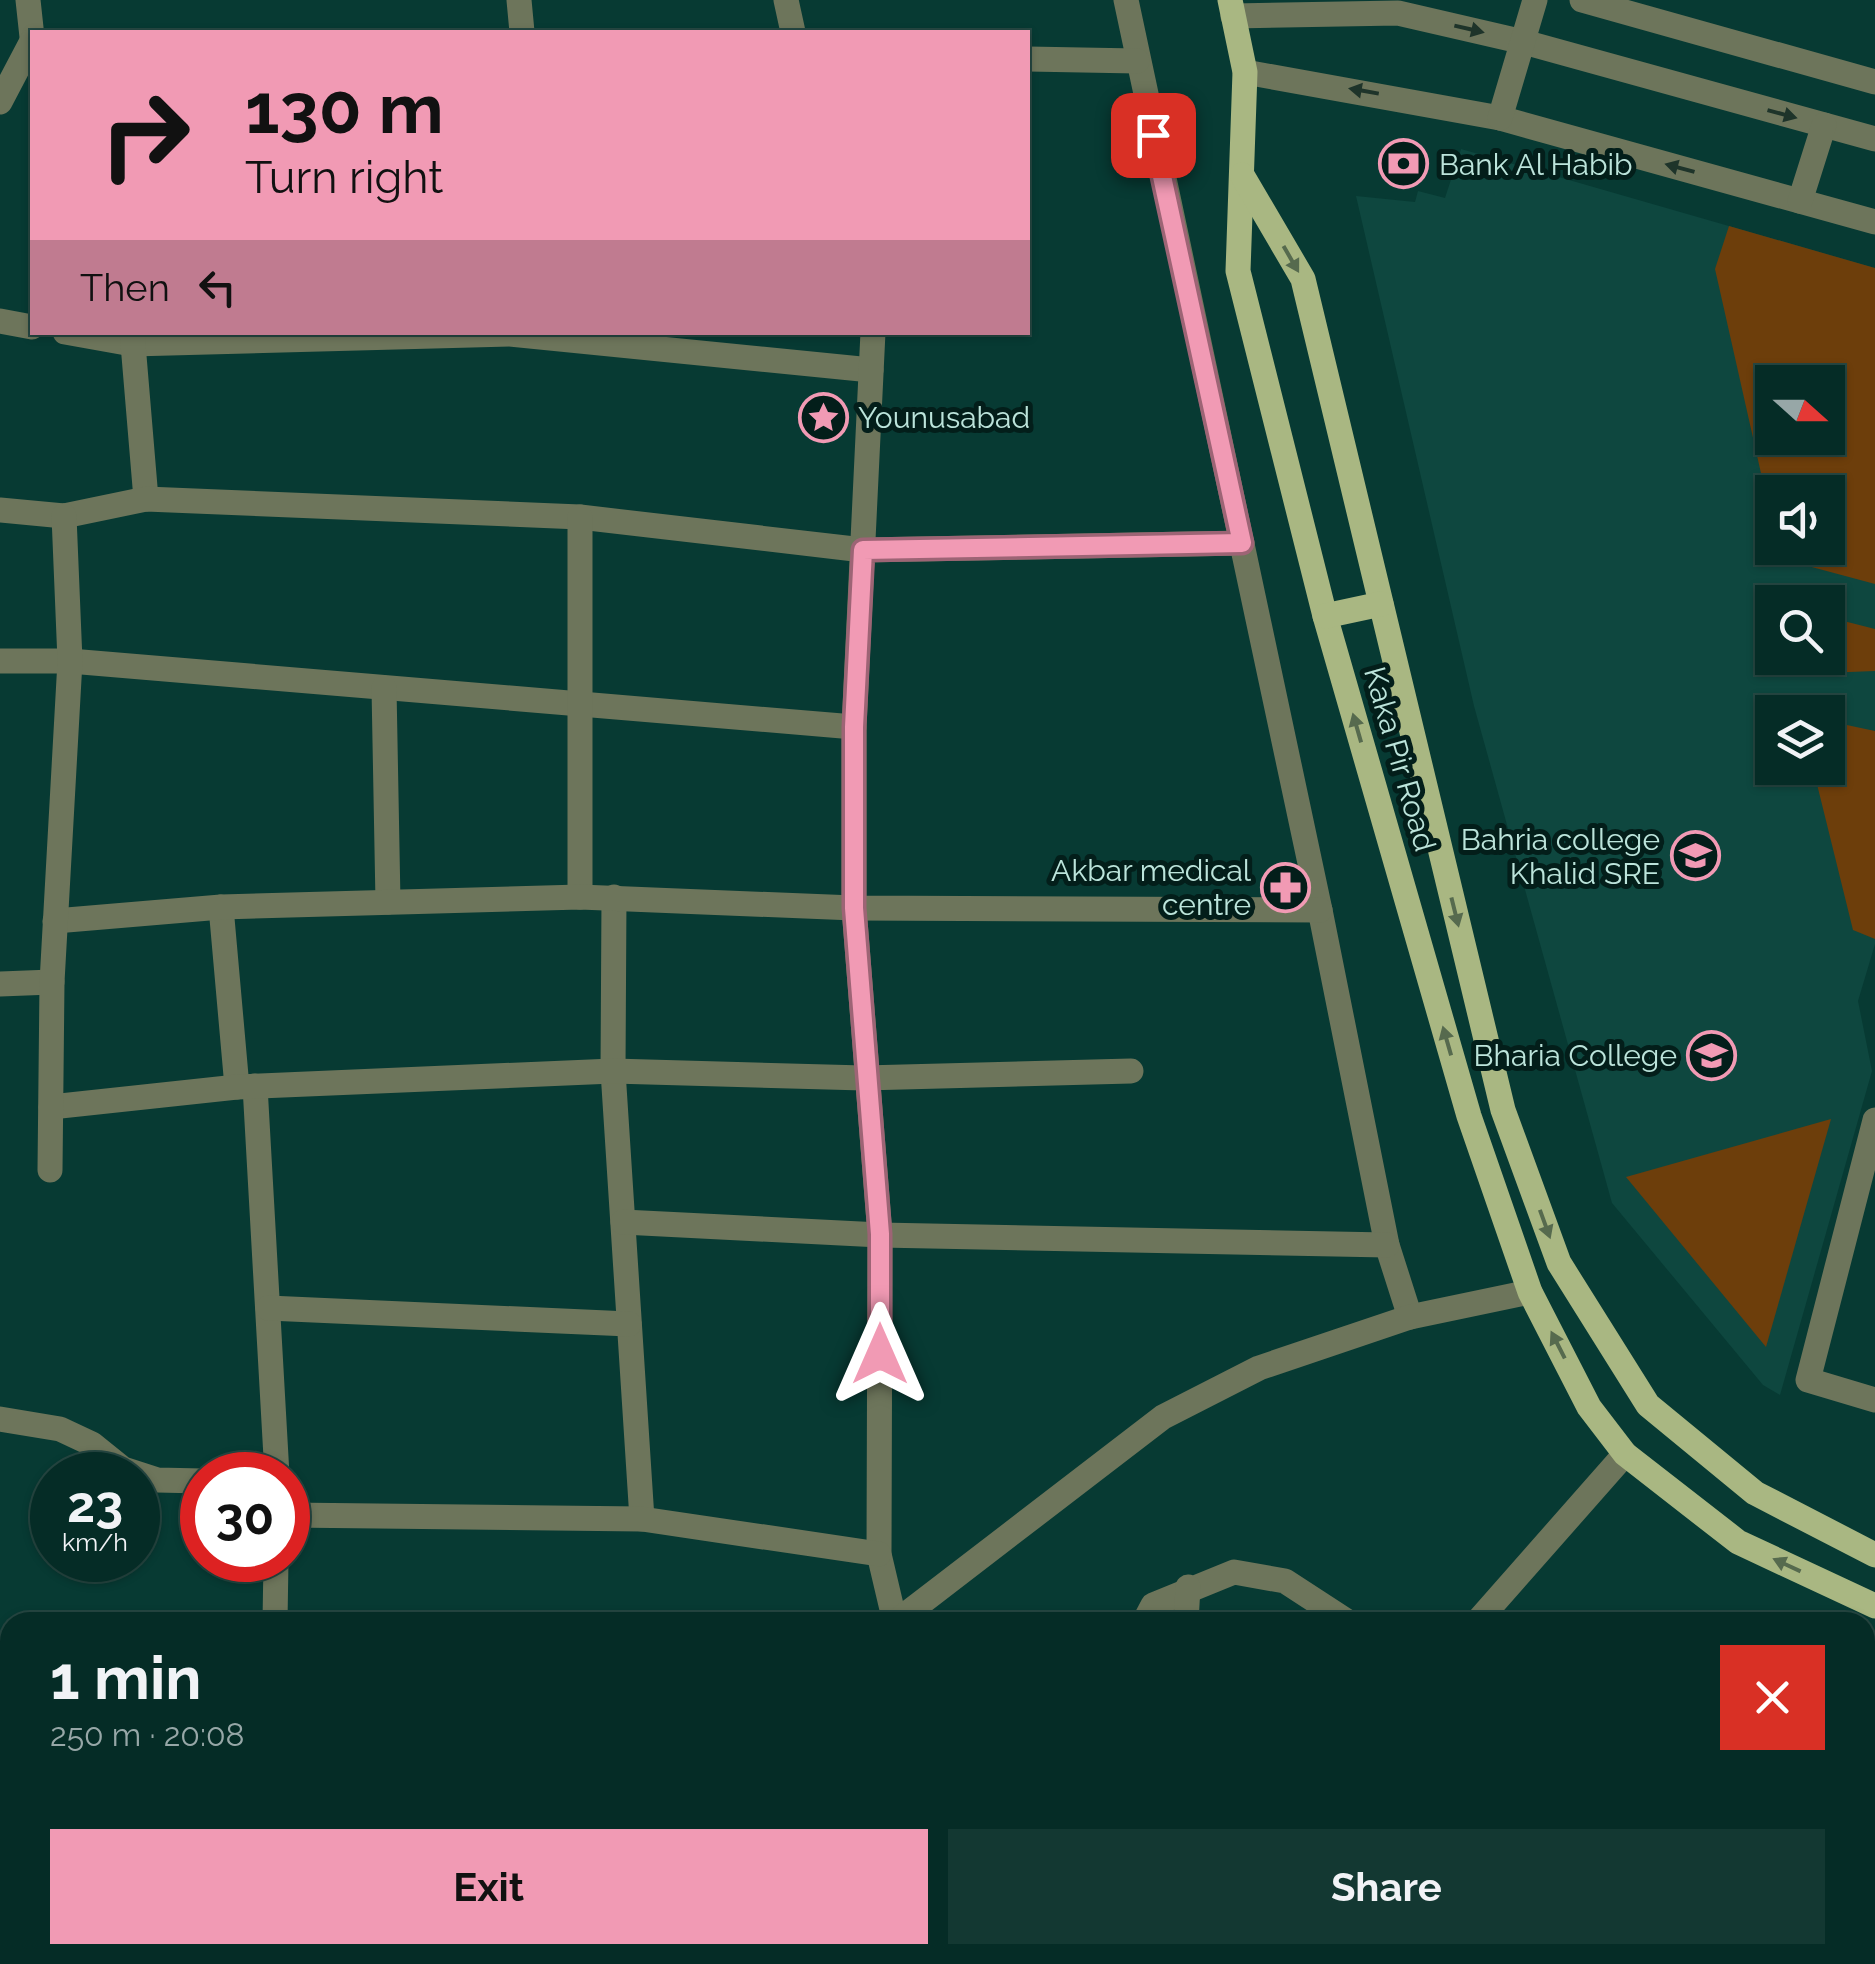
<!DOCTYPE html>
<html lang="en">
<head>
<meta charset="utf-8">
<style>
  :root { --surface:#052c26; --page:#133832; --text:#f1f3f6; --muted:#97a7a7; --line:#264843; --accent:#f19ab4 }
  body { margin:0; font-family:Raleway,sans-serif; background:var(--page); color:var(--text); height:100vh; display:flex; flex-direction:column; font-size:38px; white-space:nowrap }
  * { box-sizing:border-box; margin:0 }
  p { font-size:32px; color:var(--muted) }
  .icon { flex:none; width:55px; height:55px; fill:none; stroke:currentColor; stroke-width:2; stroke-linecap:round; stroke-linejoin:round }
  .map { position:relative; flex:1; overflow:hidden }
  .details { position:absolute; left:0px; top:1612px; width:1875px; height:352px; display:flex; flex-direction:column; background:var(--surface); border-radius:30px 30px 0 0; box-shadow:0 2px 8px #0004,0 0 0 2px var(--line) }
  .details>* { flex:none }
  .guide { position:absolute; left:30px; top:30px; width:1000px; height:305px; border-radius:0px; box-shadow:0 2px 8px #0004,0 0 0 2px var(--line); background:#f19ab4; color:#111; overflow:hidden }
  .needle { width:65px; rotate:111deg }
  .tools { position:absolute; left:1755px; top:365px; display:grid; gap:20px }
  .tools a { display:grid; place-items:center; width:90px; height:90px; border-radius:0px; background:var(--surface); box-shadow:0 2px 8px #0004,0 0 0 2px var(--line); font-size:50px }
  .speed { position:absolute; left:30px; top:1452px; display:flex; gap:20px; font-size:50px; font-weight:700; text-align:center }
  .speed>* { display:grid; place-content:center; width:130px; height:130px; border-radius:50%; background:var(--surface); box-shadow:0 2px 8px #0004,0 0 0 2px var(--line); line-height:1 }
  .speed small { font-size:25px; font-weight:400 }
  .speed .limit { border:15px solid #d22; background:#fff; color:#111 }
  .pin { position:absolute; display:grid; place-items:center; width:85px; height:85px; color:#fff; margin:-42px; border-radius:20px; box-shadow:0 5px 15px #0006 }
  .me { position:absolute; width:110px; margin:-55px; rotate:0deg; stroke-linejoin:round; filter:drop-shadow(0 0 8px #0008) }
  .turn { display:flex; align-items:center; gap:35px; height:210px; padding:0 50px; font-size:45px }
  .turn .icon { width:130px; height:130px; stroke-width:2.5 }
  .turn b { display:block; font-size:70px; line-height:85px }
  .then { display:flex; align-items:center; height:95px; padding:0 50px; background:#0003; gap:20px; font-size:38px }
  .round { display:grid; place-items:center; flex:none; width:105px; height:105px; border-radius:0px; background:var(--page) }
  .summary { display:flex; align-items:center; justify-content:space-between; height:170px; padding:0 50px }
  h1 { font-size:60px; font-weight:700; line-height:75px }
  .cta { display:flex; gap:20px; margin-top:auto; padding:20px 50px }
  .cta a { flex:1; height:115px; border-radius:0px; background:var(--accent); color:#111; font-size:40px; font-weight:700; line-height:115px; text-align:center }
  .cta a+a { background:var(--page); color:var(--text) }
  .map>svg:first-child { display:block }
</style>
</head>
<body>
<div class="map">
<svg width="1875" height="1964" viewBox="0 0 1875 1964">
  <rect width="100%" height="100%" fill="#073a33"/>
  <path fill="#0e473f" fill-rule="evenodd" d="M1461 149 1875 268V944L1858 1001 1872 1071 1780 1395 1763 1385 1612 1203 1474 706 1356 196 1415 202 1418 191 1445 198ZM1772 382H1828V438H1772ZM1772 492H1828V548H1772ZM1772 602H1828V658H1772ZM1772 712H1828V768H1772Z"/>
  <g fill="#6d3e0b" fill-rule="evenodd">
    <path d="M1729 226 1875 268V584L1808 566 1787 548H1828V492H1772V522L1715 269ZM1772 382H1828V438H1772Z"/>
    <polygon points="1828,617 1875,629 1875,671 1824,673 1819,658 1828,658"/>
    <polygon points="1828,721 1875,731 1875,939 1853,930 1813,768 1828,768"/>
    <polygon points="1831,1119 1766,1347 1626,1177"/>
  </g>
  <g fill="none" stroke-linecap="round" stroke-linejoin="round">
    <g stroke="#6d755b" stroke-width="25">
      <polyline points="28,0 32,37"/>
      <polyline points="519,0 522,32"/>
      <polyline points="786,0 793,32"/>
      <polyline points="1126,0 1320,910 1387,1245 1410,1317"/>
      <polyline points="1582,0 1875,82"/>
      <polyline points="1233,16 1398,13 1524,42 1875,139"/>
      <polyline points="1028,59 1137,61"/>
      <polyline points="1245,72 1500,118 1875,222"/>
      <polyline points="0,102 32,41"/>
      <polyline points="1500,118 1535,0"/>
      <polyline points="1800,201 1824,125"/>
      <polyline points="0,321 32,327"/>
      <polyline points="65,332 132,344 510,334 871,370"/>
      <polyline points="132,332 146,499"/>
      <polyline points="873,332 854,727 854,908 880,1235 879,1554 895,1622"/>
      <polyline points="0,510 64,516 146,499 580,517 863,550 1242,543"/>
      <polyline points="0,661 70,661 854,727"/>
      <polyline points="384,688 388,902"/>
      <polyline points="580,897 580,517"/>
      <polyline points="614,897 613,1071 642,1519"/>
      <polyline points="221,907 237,1087"/>
      <polyline points="55,921 221,907 580,897 854,908 1320,910"/>
      <polyline points="0,984 52,982"/>
      <polyline points="255,1086 277,1475"/>
      <polyline points="51,1107 237,1087 613,1071 864,1078 1131,1071"/>
      <polyline points="1875,1120 1808,1380 1875,1400"/>
      <polyline points="50,1170 52,982 70,661 64,516"/>
      <polyline points="623,1222 880,1235 1387,1245"/>
      <polyline points="268,1308 629,1324"/>
      <polyline points="0,1419 60,1429 92,1444 123,1469 157,1480 202,1481"/>
      <polyline points="288,1515 642,1519 879,1554"/>
      <polyline points="275,1622 276,1560"/>
      <polyline points="896,1622 1163,1417 1259,1368 1410,1317 1530,1292"/>
      <polyline points="1144,1622 1153,1605 1234,1572 1285,1581 1348,1622"/>
      <polyline points="1186,1622 1188,1587"/>
      <polyline points="1477,1622 1625,1454"/>
      <polyline points="0,1832 10,1833"/>
      <polyline points="1187,1955 1198,1964"/>
      <polyline points="1619,1955 1625,1964"/>
      <polyline points="5,1964 10,1910"/>
      <polyline points="250,1964 250,1955"/>
      <polyline points="480,1964 491,1955"/>
      <polyline points="997,1964 1004,1955"/>
      <polyline points="1054,1964 1060,1955"/>
      <polyline points="1296,1964 1301,1955"/>
    </g>
    <g stroke="#a9b782" stroke-width="25">
      <polyline points="1230,0 1245,72 1238,271 1325,616 1469,1116 1530,1292 1589,1407 1625,1454 1738,1542 1875,1606"/>
      <polyline points="1242,175 1303,279 1503,1110 1559,1263 1648,1405 1755,1493 1875,1555"/>
      <polyline points="1325,616 1381,604"/>
    </g>
  </g>
  <defs><path id="oneway-solid" d="M-6-.8H1V-3.2L6.5 0L1 3.2V.8H-6Z" transform="scale(2.5)"/></defs>
  <g fill="#1e342a">
    <use href="#oneway-solid" transform="translate(1469 29) rotate(13)"/>
    <use href="#oneway-solid" transform="translate(1364 91) rotate(-170)"/>
    <use href="#oneway-solid" transform="translate(1782 114) rotate(15)"/>
    <use href="#oneway-solid" transform="translate(1680 168) rotate(-165)"/>
  </g>
  <g fill="#566a4e">
    <use href="#oneway-solid" transform="translate(1291 259) rotate(60)"/>
    <use href="#oneway-solid" transform="translate(1357 728) rotate(-106)"/>
    <use href="#oneway-solid" transform="translate(1455 912) rotate(76)"/>
    <use href="#oneway-solid" transform="translate(1447 1041) rotate(-106)"/>
    <use href="#oneway-solid" transform="translate(1545 1224) rotate(70)"/>
    <use href="#oneway-solid" transform="translate(1558 1345) rotate(-117)"/>
    <use href="#oneway-solid" transform="translate(1787 1565) rotate(-155)"/>
  </g>
  <g fill="none" stroke-linecap="round" stroke-linejoin="round">
    <defs>
      <polyline id="route" points="880,1354 880,1234 854,908 854,727 863,550 1242,543 1153,135"/>
    </defs>
    <use href="#route" stroke="#9d6475" stroke-width="25"/>
    <use href="#route" stroke="#f19ab4" stroke-width="18"/>
  </g>
  <defs>
    <symbol id="bank-ring" viewBox="-11 -11 22 22"><circle r="9.5" fill="#031e1a" stroke="#f19ab4" stroke-width="1.5"/><path d="M-6-4H6V4H-6ZM0-2.3a2.3 2.3 0 1 0 0 4.6a2.3 2.3 0 1 0 0-4.6Z" fill="#f19ab4"/></symbol>
    <symbol id="sight-ring" viewBox="-11 -11 22 22"><circle r="9.5" fill="#031e1a" stroke="#f19ab4" stroke-width="1.5"/><path d="M0-6L1.8-2.2L6-1.7L2.9 1.2L3.7 5.4L0 3.3L-3.7 5.4L-2.9 1.2L-6-1.7L-1.8-2.2Z" fill="#f19ab4"/></symbol>
    <symbol id="university-ring" viewBox="-11 -11 22 22"><circle r="9.5" fill="#031e1a" stroke="#f19ab4" stroke-width="1.5"/><path d="M0-5L7-2L0 1L-7-2ZM-4 1L0 2.5L4 1V4Q0 6-4 4Z" fill="#f19ab4"/></symbol>
    <symbol id="pharmacy-ring" viewBox="-11 -11 22 22"><circle r="9.5" fill="#031e1a" stroke="#f19ab4" stroke-width="1.5"/><path d="M-2-6h4v4h4v4h-4v4h-4v-4h-4v-4h4Z" fill="#f19ab4"/></symbol>
  </defs>
  <g fill-rule="evenodd">
    <use href="#bank-ring" x="1376" y="136" width="55" height="55"/>
    <use href="#sight-ring" x="796" y="390" width="55" height="55"/>
    <use href="#university-ring" x="1668" y="828" width="55" height="55"/>
    <use href="#pharmacy-ring" x="1258" y="860" width="55" height="55"/>
    <use href="#university-ring" x="1684" y="1028" width="55" height="55"/>
  </g>
  <g text-anchor="middle" dominant-baseline="central" stroke-width="10" stroke-linejoin="round" paint-order="stroke">
    <g font-size="30" fill="#bce4db" stroke="#031e1a" text-anchor="end">
      <text x="1439" y="164" text-anchor="start">Bank Al Habib</text>
      <text x="858" y="417" text-anchor="start">Younusabad</text>
      <text x="1660" y="839">Bahria college<tspan x="1660" dy="34">Khalid SRE</tspan></text>
      <text x="1251" y="870">Akbar medical<tspan x="1251" dy="34">centre</tspan></text>
      <text x="1677" y="1055">Bharia College</text>
    </g>
    <g font-size="30" fill="#bce4db" stroke="#031e1a">
      <text transform="translate(1400 759) rotate(74)">Kaka Pir Road</text>
    </g>
  </g>
</svg>
<div class="tools">
<a><svg class="needle" viewBox="-14 -14 28 28"><path d="M0-13l5 13h-10z" fill="#e53935"/><path d="M0 13l5-13h-10z" fill="#97a7a7"/></svg></a>
<a><svg class="icon" aria-label="sound" viewBox="0 0 24 24"><path d="M4 9h4l5-4v14l-5-4H4zM17 9q2 3 0 6"/></svg></a>
<a><svg class="icon" aria-label="search" viewBox="0 0 24 24"><circle cx="10" cy="10" r="6"/><path d="M15 15l6 6"/></svg></a>
<a><svg class="icon" aria-label="layers" viewBox="0 0 24 24"><path d="M12 4l9 5-9 5-9-5zM3 14l9 5 9-5"/></svg></a>
</div>
<div class="speed"><div>23<small>km/h</small></div><div class="limit">30</div></div>
<div class="pin" style="left:1153px;top:135px;background:#d93025"><svg class="icon" aria-label="arrive" viewBox="0 0 24 24"><path d="M6 21V4h12l-3 4 3 4H6"/></svg></div>
<svg class="me" style="left:880px;top:1354px" viewBox="-20 -20 40 40"><path d="M0-17L14 15 0 8-14 15z" fill="#f19ab4" stroke="#fff" stroke-width="4"/></svg>
<div class="guide">
<div class="turn"><svg class="icon" aria-label="right" viewBox="0 0 24 24"><path d="M7 20v-9h11M14 6l5 5-5 5"/></svg><div><b>130 m</b>Turn right</div></div>
<div class="then">Then<svg class="icon" aria-label="left" viewBox="0 0 24 24"><path d="M17 20v-9H6M10 6l-5 5 5 5"/></svg></div>
</div>
<section class="details">
<div class="summary"><div><h1>1 min</h1><p>250 m · 20:08</p></div><a class="round" style="background:#d93025;color:#fff"><svg class="icon" aria-label="close" viewBox="0 0 24 24"><path d="M6 6l12 12M18 6L6 18"/></svg></a></div>
<div class="cta"><a>Exit</a><a>Share</a></div>
</section>
</div>
</body>
</html>
